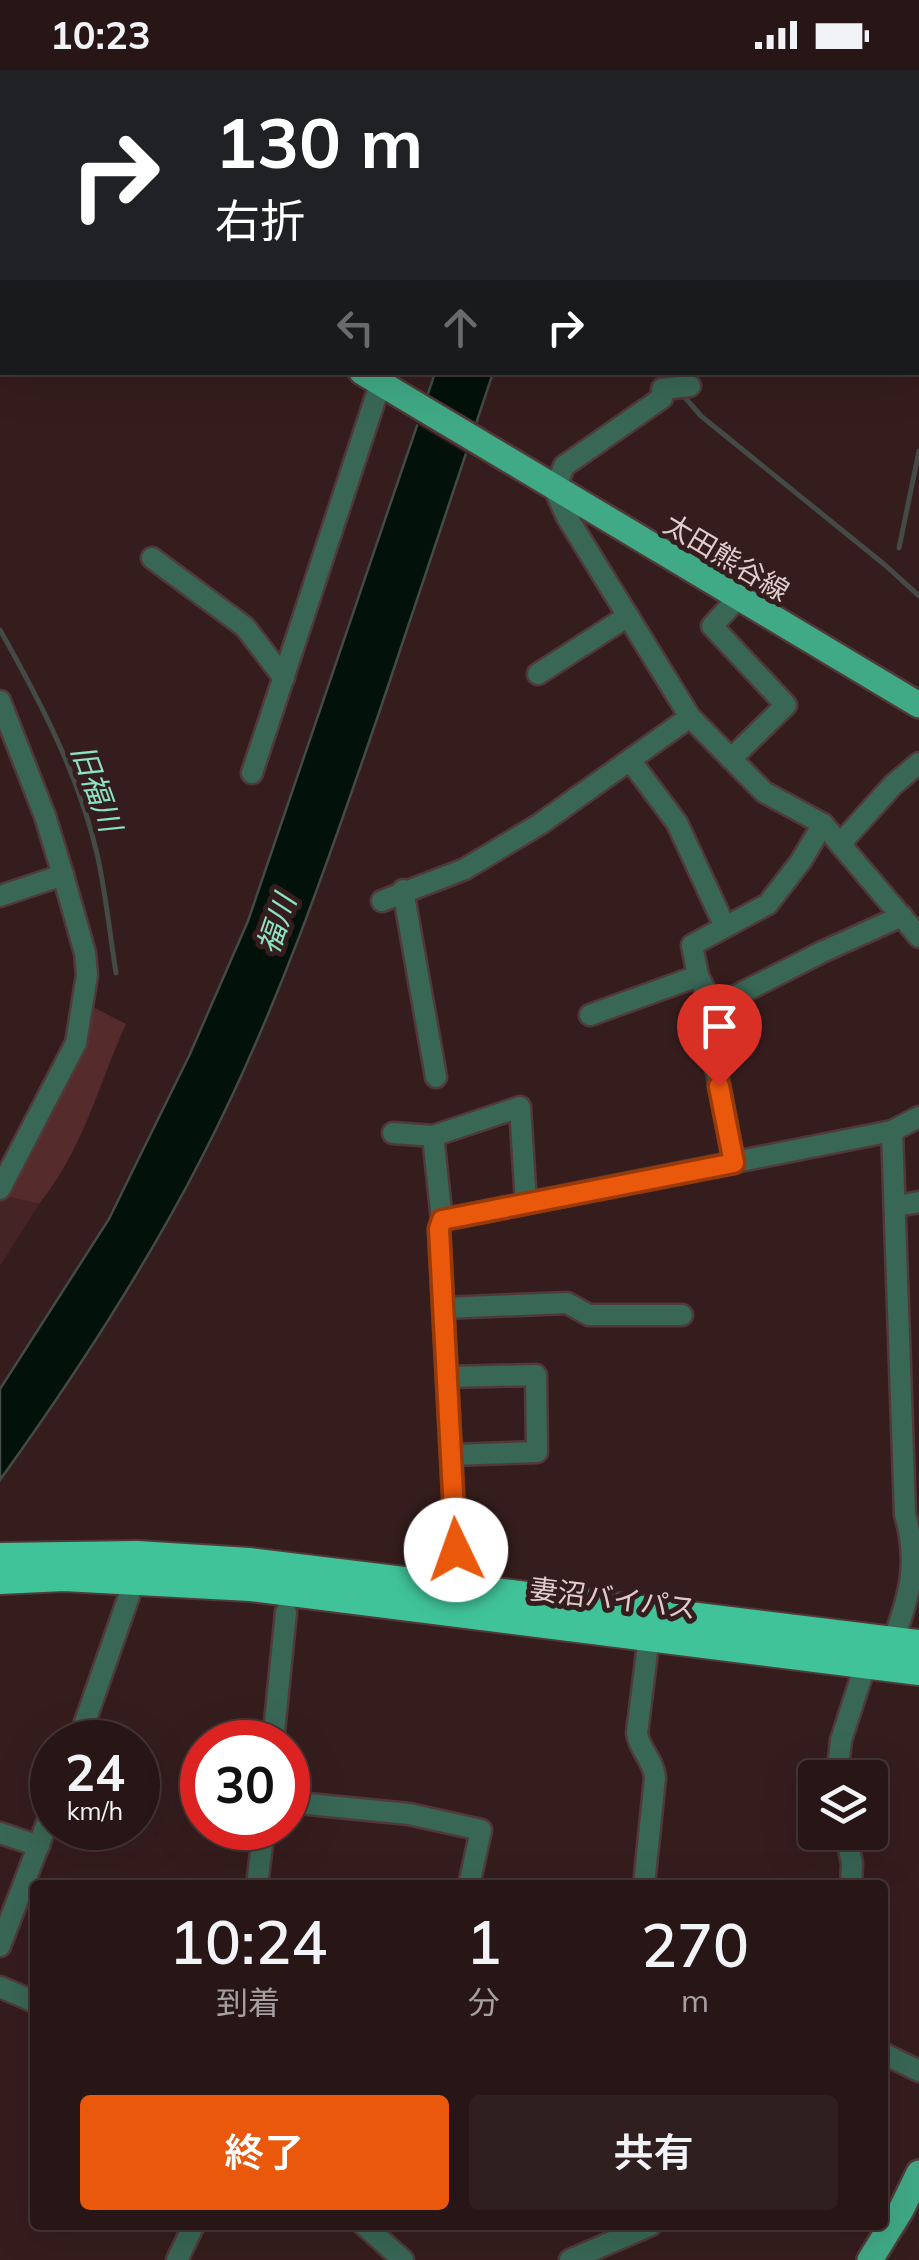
<!DOCTYPE html>
<html lang="ja">
<head>
<meta charset="utf-8">
<style>
  :root { --surface:#281616; --page:#301f1f; --text:#f1f3f6; --muted:#a59fa1; --line:#443535; --accent:#ea580c }
  body { margin:0; font-family:Mulish,"Noto Sans JP",sans-serif; background:var(--page); color:var(--text); height:100vh; display:flex; flex-direction:column; font-size:38px; white-space:nowrap }
  * { box-sizing:border-box; margin:0 }
  p { font-size:32px; color:var(--muted) }
  .icon { flex:none; width:55px; height:55px; fill:none; stroke:currentColor; stroke-width:2; stroke-linecap:round; stroke-linejoin:round }
  .map { position:relative; flex:1; overflow:hidden }
  .panel { position:absolute; left:30px; top:1810px; width:858px; height:350px; display:flex; flex-direction:column; background:var(--surface); border-radius:10px; box-shadow:0 10px 40px #0002,0 0 0 2px var(--line) }
  .panel>* { flex:none }
  .banner { position:absolute; left:0px; top:0px; width:920px; height:305px; box-shadow:0 10px 40px #0002,0 0 0 2px var(--line); background:#202124; color:#fff; overflow:hidden }
  .fabs { position:absolute; left:798px; top:1690px; display:grid; gap:20px }
  .fabs a { display:grid; place-items:center; width:90px; height:90px; border-radius:10px; background:var(--surface); box-shadow:0 10px 40px #0002,0 0 0 2px var(--line); font-size:50px }
  .speed { position:absolute; left:30px; top:1650px; display:flex; gap:20px; font-size:50px; font-weight:700; text-align:center }
  .speed>* { display:grid; place-content:center; width:130px; height:130px; border-radius:50%; background:var(--surface); box-shadow:0 10px 40px #0002,0 0 0 2px var(--line); line-height:1 }
  .speed small { font-size:25px; font-weight:400 }
  .speed .limit { border:15px solid #d22; background:#fff; color:#111 }
  .pin { position:absolute; display:grid; place-items:center; width:85px; height:85px; color:#fff; margin:-102px -42px; border-radius:50% 50% 50% 0; rotate:-45deg; box-shadow:0 0 10px #0007 }
  .pin .icon { rotate:45deg }
  .me { position:absolute; width:110px; margin:-55px; rotate:357deg; stroke-linejoin:round; filter:drop-shadow(0 0 8px #0008) }
  .turn { display:flex; align-items:center; gap:35px; height:210px; padding:0 50px; font-size:45px }
  .turn .icon { width:130px; height:130px; stroke-width:2.5 }
  .turn b { display:block; font-size:70px; line-height:85px }
  .lanes { display:flex; align-items:center; height:95px; padding:0 50px; background:#0003; justify-content:center; gap:50px; direction:ltr }
  .lanes .off { opacity:.35 }
  .eta { display:flex; justify-content:space-evenly; align-items:center; height:170px; text-align:center }
  .eta b { font-size:60px; font-weight:600; line-height:70px }
  .button { display:flex; gap:20px; margin-top:auto; padding:20px 50px }
  .button a { flex:1; height:115px; border-radius:10px; background:var(--accent); color:#fff; font-size:40px; font-weight:600; line-height:115px; text-align:center }
  .button a+a { background:var(--page); color:var(--text) }
  .status { display:flex; justify-content:space-between; align-items:center; height:70px; padding:0 50px; background:var(--surface); direction:ltr }
  .status svg { height:28px; fill:currentColor }
  .map>svg:first-child { display:block }
</style>
</head>
<body>
<div class="status"><b>10:23</b><svg viewBox="0 0 49 12"><path d="M0 12V9h3v3zM5 12V6h3v6zM10 12V3h3v9zM15 12V0h3v12zM26 1h20v11H26zM47 4h2v5h-2z"/></svg></div>
<div class="map">
<svg width="919" height="2190" viewBox="0 0 919 2190">
  <rect width="100%" height="100%" fill="#361d1d"/>
  <polygon fill="#442425" points="6,1126 39,1134 0,1196 0,1132"/>
  <path fill="#552b2c" d="M93 937 126 954C97 1018 84 1078 39 1134L6 1126 76 999Z"/>
  <path fill="#02120b" stroke="#444a45" stroke-width="2.5" d="M435 303H493C455 415 417 527 380 640 328 792 275 946 201 1089 143 1202 74 1307 0 1410V1319L109 1149 190 984 248 851Z"/>
  <polygon fill="#361d1d" points="423,321 481,355 470,386 413,352"/>
  <g fill="none" stroke-linecap="round" stroke-linejoin="round">
    <g stroke="#444a45" stroke-width="5">
      <polyline points="682,324 701,346 885,495 919,526"/>
      <polyline points="899,478 919,381"/>
      <path d="M0 560C40 631 80 707 98 788 106 826 110 865 116 903"/>
    </g>
    <defs>
      <g id="minor">
        <polyline points="228,0 231,2"/>
        <polyline points="486,2 487,0"/>
        <polyline points="690,316 662,319 662,328 564,396 555,420 567,447 690,647 764,722 823,754 919,867"/>
        <polyline points="152,488 245,557 284,608"/>
        <polyline points="538,604 628,546"/>
        <polyline points="0,631 45,746 63,805 85,883 87,905 76,973 0,1119"/>
        <polyline points="731,689 786,635 712,556 738,528"/>
        <polyline points="630,690 677,753 725,857"/>
        <polyline points="252,703 384,302"/>
        <polyline points="840,774 893,715 919,693"/>
        <polyline points="403,820 436,1007"/>
        <polyline points="0,826 63,805"/>
        <polyline points="382,831 465,799 540,754 690,647"/>
        <polyline points="698,906 714,937 822,882 902,846"/>
        <polyline points="590,945 698,906 692,875 768,834 801,791 823,754"/>
        <polyline points="712,977 734,1093"/>
        <path d="M892 1061 905 1444C919 1493 910 1525 893 1571"/>
        <polyline points="393,1063 433,1066 520,1037 526,1133"/>
        <polyline points="433,1066 442,1150"/>
        <polyline points="896,1136 919,1132"/>
        <polyline points="443,1238 567,1233 589,1245 682,1245"/>
        <polyline points="447,1307 536,1305 537,1382 451,1385"/>
        <polyline points="451,1516 456,1480 439,1159 442,1150 892,1061 919,1047"/>
        <polyline points="78,1672 129,1526 132,1497"/>
        <polyline points="273,1672 286,1542"/>
        <polyline points="837,1708 841,1670 866,1593"/>
        <polyline points="288,1732 409,1744 481,1760 469,1815"/>
        <polyline points="846,1762 852,1794 851,1815"/>
        <polyline points="0,1763 39,1776"/>
        <polyline points="257,1815 264,1758"/>
        <path d="M644 1815 655 1708C654 1690 639 1680 637 1663L649 1566"/>
        <polyline points="0,1876 52,1740"/>
        <polyline points="0,1917 35,1932"/>
        <polyline points="882,1983 919,2001"/>
        <polyline points="364,2155 403,2190"/>
        <polyline points="177,2190 194,2155"/>
        <polyline points="570,2190 651,2155"/>
      </g>
      <g id="major">
        <polyline points="0,90 2,91"/>
        <polyline points="362,302 919,635"/>
        <polyline points="870,2190 901,2140 919,2103"/>
      </g>
      <g id="highway">
        <polyline points="0,1487 137,1485 249,1492 919,1574"/>
        <polyline points="0,1510 64,1507 250,1517 919,1601"/>
      </g>
    </defs>
    <use href="#minor" stroke="#513939" stroke-width="25"/>
    <use href="#major" stroke="#513939" stroke-width="30"/>
    <use href="#highway" stroke="#513939" stroke-width="32"/>
    <use href="#minor" stroke="#396756" stroke-width="20"/>
    <use href="#major" stroke="#40a986" stroke-width="25"/>
    <use href="#highway" stroke="#40c399" stroke-width="28"/>
  </g>
  <g fill="none" stroke-linecap="round" stroke-linejoin="round">
    <defs>
      <polyline id="route" points="456,1480 439,1159 442,1150 734,1093 719,1016"/>
    </defs>
    <use href="#route" stroke="#983908" stroke-width="25"/>
    <use href="#route" stroke="#ea580c" stroke-width="18"/>
  </g>
  <g text-anchor="middle" dominant-baseline="central" stroke-width="10" stroke-linejoin="round" paint-order="stroke">
    <g font-size="28" fill="#decdcc" stroke="#361d1d">
      <text transform="translate(727 487) rotate(31)">太田熊谷線</text>
      <text transform="translate(613 1528) rotate(7)">妻沼バイパス</text>
    </g>
    <g font-size="30" font-style="italic" fill="#8ae3c1" stroke="#361d1d">
      <text transform="translate(97 718) rotate(70)">旧福川</text>
      <text transform="translate(276 854) rotate(-71)">福川</text>
    </g>
  </g>
</svg>
<div class="fabs">
<a><svg class="icon" aria-label="layers" viewBox="0 0 24 24"><path d="M12 4l9 5-9 5-9-5zM3 14l9 5 9-5"/></svg></a>
</div>
<div class="speed"><div>24<small>km/h</small></div><div class="limit">30</div></div>
<div class="pin" style="left:719px;top:1016px;background:#d93025"><svg class="icon" aria-label="arrive" viewBox="0 0 24 24"><path d="M6 21V4h12l-3 4 3 4H6"/></svg></div>
<svg class="me" style="left:456px;top:1480px" viewBox="-20 -20 40 40"><circle r="19" fill="#fff"/><path d="M0-13L10 11 0 6-10 11z" fill="#ea580c"/></svg>
<div class="banner">
<div class="turn"><svg class="icon" aria-label="right" viewBox="0 0 24 24"><path d="M7 20v-9h11M14 6l5 5-5 5"/></svg><div><b>130 m</b>右折</div></div>
<div class="lanes"><svg class="icon off" aria-label="left" viewBox="0 0 24 24"><path d="M17 20v-9H6M10 6l-5 5 5 5"/></svg><svg class="icon off" aria-label="ahead" viewBox="0 0 24 24"><path d="M12 20V5M6 11l6-6 6 6"/></svg><svg class="icon" aria-label="right" viewBox="0 0 24 24"><path d="M7 20v-9h11M14 6l5 5-5 5"/></svg></div>
</div>
<section class="panel">
<div class="eta">
<div><b>10:24</b><p>到着</p></div>
<div><b>1</b><p>分</p></div>
<div><b>270</b><p>m</p></div>
</div>
<div class="button"><a>終了</a><a>共有</a></div>
</section>
</div>
</body>
</html>
